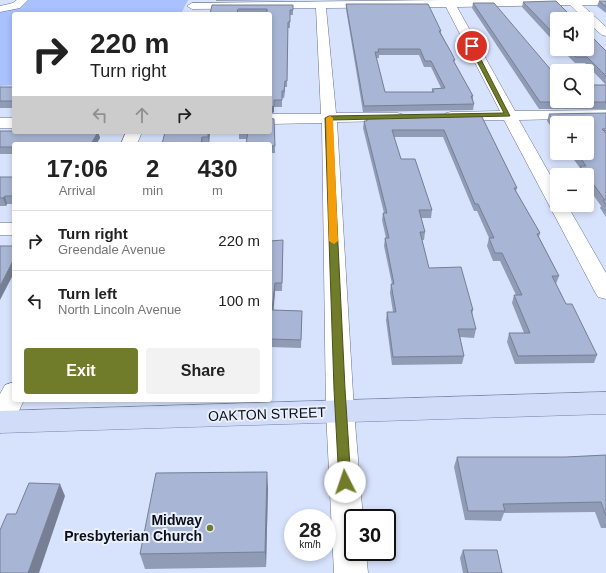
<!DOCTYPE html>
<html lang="en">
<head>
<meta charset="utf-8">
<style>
  :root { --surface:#fff; --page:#f2f2f2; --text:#222; --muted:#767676; --line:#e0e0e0; --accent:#707c29 }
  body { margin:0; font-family:Arial,sans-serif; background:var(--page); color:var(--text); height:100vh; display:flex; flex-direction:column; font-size:15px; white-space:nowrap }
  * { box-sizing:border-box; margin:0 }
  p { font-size:13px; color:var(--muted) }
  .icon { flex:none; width:22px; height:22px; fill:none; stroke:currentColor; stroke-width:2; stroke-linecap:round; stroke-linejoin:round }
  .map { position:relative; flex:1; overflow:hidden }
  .panel { position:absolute; left:12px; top:142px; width:260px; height:260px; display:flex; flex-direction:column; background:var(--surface); border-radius:4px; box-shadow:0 2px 6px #0003 }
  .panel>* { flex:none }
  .hud { position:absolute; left:12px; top:12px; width:260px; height:122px; border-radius:4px; box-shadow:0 2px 6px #0003; background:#fff; color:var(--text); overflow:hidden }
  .controls { position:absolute; left:550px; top:12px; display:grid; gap:8px }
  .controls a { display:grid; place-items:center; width:44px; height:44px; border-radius:4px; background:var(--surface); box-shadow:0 2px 6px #0003; font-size:20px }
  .speed { position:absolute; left:284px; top:509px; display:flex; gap:8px; font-size:20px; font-weight:700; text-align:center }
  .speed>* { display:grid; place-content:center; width:52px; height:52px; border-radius:50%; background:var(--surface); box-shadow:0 2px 6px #0003; line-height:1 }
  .speed small { font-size:10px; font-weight:400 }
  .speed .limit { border:2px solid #111; border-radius:6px; background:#fff; color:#111 }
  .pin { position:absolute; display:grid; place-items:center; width:34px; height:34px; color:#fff; margin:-17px; border:2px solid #fff; border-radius:50%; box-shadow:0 1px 4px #0007 }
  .me { position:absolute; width:44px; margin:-22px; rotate:356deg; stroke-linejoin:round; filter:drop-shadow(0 0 3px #0008) }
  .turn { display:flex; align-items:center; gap:14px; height:84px; padding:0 12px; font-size:18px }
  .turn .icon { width:52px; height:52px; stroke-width:2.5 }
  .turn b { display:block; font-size:28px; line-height:34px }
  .lanes { display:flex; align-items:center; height:38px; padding:0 12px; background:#0003; justify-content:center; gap:20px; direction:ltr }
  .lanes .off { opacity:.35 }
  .eta { display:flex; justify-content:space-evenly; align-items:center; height:68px; text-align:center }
  .eta b { font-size:24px; font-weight:600; line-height:28px }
  .primary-button { display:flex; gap:8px; margin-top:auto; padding:8px 12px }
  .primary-button a { flex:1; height:46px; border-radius:4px; background:var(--accent); color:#fff; font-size:16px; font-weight:600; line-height:46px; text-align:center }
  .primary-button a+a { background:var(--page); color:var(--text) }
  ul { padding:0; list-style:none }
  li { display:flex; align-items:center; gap:12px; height:60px; padding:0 12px; border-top:1px solid var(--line) }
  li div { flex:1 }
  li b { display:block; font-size:15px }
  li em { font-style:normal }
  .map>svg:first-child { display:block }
</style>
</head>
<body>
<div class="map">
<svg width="606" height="573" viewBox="0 0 606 573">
  <rect width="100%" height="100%" fill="#d7e2fc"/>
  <polygon fill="#a9c1fd" points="28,0 188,0 181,14 14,14 14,85 0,86 0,11 20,7"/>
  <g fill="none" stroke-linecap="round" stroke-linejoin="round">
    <defs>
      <g id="minor">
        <polygon points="17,0 28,0 20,8 0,12 0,6 13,3"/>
        <polygon points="443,0 606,0 606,5 582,5 606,27 606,36 602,35 587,22 587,19 584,19 570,5 457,7 515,111 606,110 606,118 519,120 557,187 557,205 567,205 606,273 606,299 598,297 595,292 504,120 451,120 446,119 444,116 446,113 451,112 500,111 446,7 326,8 336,113 397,113 402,114 404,117 402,120 397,121 337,122 354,411 363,518 353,518 353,552 366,552 368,573 334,573 326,411 322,123 270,124 270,114 321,114 316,8 192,9 187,6 192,3"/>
        <rect x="0" y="118" width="14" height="10"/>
        <polygon points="126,132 142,132 137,144 121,144"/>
        <rect x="0" y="223" width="14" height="12"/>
        <polygon points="14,382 14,400 24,400 10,430 0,433 0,394 5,385"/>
      </g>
      <polygon id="major" points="606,392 606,414 0,433 0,411"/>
    </defs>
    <use href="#minor" stroke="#66728e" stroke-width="1"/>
    <use href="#major" stroke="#7785a7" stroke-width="1"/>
    <use href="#minor" fill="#fff" fill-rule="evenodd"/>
    <use href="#major" fill="#d0dcf8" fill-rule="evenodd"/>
  </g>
  <g fill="#909cb6" fill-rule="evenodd">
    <polygon points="216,0 292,0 216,1"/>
    <polygon points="599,1 606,1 606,13 597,6"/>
    <polygon points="523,2 557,19 557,45 522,7"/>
    <polygon points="473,3 557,101 606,85 606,109 539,109 472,8"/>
    <path d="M346 4 441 31V33L455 60 454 62 473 96V100L474 104 473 110 363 112 346 9ZM379 55H419L424 67H431L441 88 432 89V92H385L376 58H379Z"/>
    <polygon points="212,5 293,5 293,15 290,15 290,28 288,28 287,87 285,87 284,98 282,98 282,107 274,107 274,112 270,114 270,14 210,14"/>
    <polygon points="561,49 587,49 606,51 606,85 585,63 575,63"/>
    <polygon points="14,87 14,108 0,108 0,88"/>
    <polygon points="606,113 606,217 600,208 601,206 587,186 587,175 579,175 578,173 580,168 569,153 587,153 557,123 557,135 547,121 549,114"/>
    <polygon points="481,115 517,188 516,191 540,233 539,237 559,276 556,284 566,304 597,355 594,363 515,364 507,342 509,333 524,333 512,303 514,295 516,295 500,261 493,261 487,246 489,238 477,211 474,211 443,137 394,137 401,159 432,210 431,218 421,218 425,232 424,240 422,240 429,268 473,310 472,315 476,329 474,338 460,337 464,356 462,364 392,365 386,320 387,312 393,312 390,293 391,284 392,284 384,246 385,238 386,238 382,220 383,213 384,213 363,128 364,121 366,121 366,117"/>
    <polygon points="274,119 275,153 272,153 270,144 247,139 239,139 239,132"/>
    <polygon points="0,131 14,132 98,132 100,138 96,144 14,144 14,154 0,154"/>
    <polygon points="165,132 210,132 209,144 162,144"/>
    <polygon points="0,177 14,177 14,204 7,204 6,206 0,206"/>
    <polygon points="270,241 283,248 282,291 275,291 273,310 302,311 301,348 270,347"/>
    <polygon points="606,455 606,528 601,528 595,512 504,513 501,521 465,520 454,467 457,457 566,457"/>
    <polygon points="268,488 266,567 145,569 140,554"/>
    <polygon points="463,550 502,573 463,573 460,558"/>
  </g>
  <g fill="#767f94">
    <polygon points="285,81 285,87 284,98 284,91"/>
    <polygon points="274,106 274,112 270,114 270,107"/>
    <polygon points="98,132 100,138 96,144 91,144"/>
    <polygon points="208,132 210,132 209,144 208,137"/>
    <polygon points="202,137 203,144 201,144"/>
    <polygon points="272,146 272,153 270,180 270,169"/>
    <polygon points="5,196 7,204 6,206 3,198"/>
    <polygon points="14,259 14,273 0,300 0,286"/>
    <polygon points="275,283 275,291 273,318 272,310"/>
    <polygon points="267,472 268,488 266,567 265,552"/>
    <polygon points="60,484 65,496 39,573 28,573"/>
  </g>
  <g fill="#a8b5d4" stroke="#767f94" fill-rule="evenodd">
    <polygon points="556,1 574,19 557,19 557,37 523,2"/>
    <polygon points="599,1 606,1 606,7"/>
    <polygon points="473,3 494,3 557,77 557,101 587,101 587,85 606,85 606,102 540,102"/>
    <path d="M346 4H428L441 31H439L451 52 455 60H453L473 96H471L474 104 364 106ZM378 49H420L425 61H431L445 88 432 89 434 92H385L375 52H379Z"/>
    <polygon points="212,5 293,5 293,10 290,10 290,22 288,22 287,81 285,81 284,91 282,91 282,100 274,100 274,106 270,107 270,14 267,14 267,9 238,9 237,14 210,14"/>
    <polygon points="587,32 606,51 606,76 587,57 576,57 568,49 587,49"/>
    <rect x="0" y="87" width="14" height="14"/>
    <polygon points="606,113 606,129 602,129 606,133 606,205 603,200 605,200 580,166 586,166 577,153 587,153 587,123 557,123 557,125 549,114"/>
    <polygon points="481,115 517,188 514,188 540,233 537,234 559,276 552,276 566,304 572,304 597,355 518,356 509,333 530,333 514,295 522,295 502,253 495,253 489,238 494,238 478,204 475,204 444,130 392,130 401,159 415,159 432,210 419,210 425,232 420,232 429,268 461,267 473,310 471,310 476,329 458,329 464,356 393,357 387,312 396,312 391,284 394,284 385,238 389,238 383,213 387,213 364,121 367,121 366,117"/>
    <polygon points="270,118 274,119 275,146 272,146 270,169 270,144 246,144 248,132 270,132"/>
    <polygon points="0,131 14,131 14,132 98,132 91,144 14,144 14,147 0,147"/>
    <polygon points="165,132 208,132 208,137 202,137 201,144 162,144"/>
    <polygon points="0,177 14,177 14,196 5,196 3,198 0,198"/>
    <polygon points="283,240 282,283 275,283 272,310 302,311 301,340 270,339 270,241"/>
    <polygon points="0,246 14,246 14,259 0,286"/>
    <polygon points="606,455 606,516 601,502 503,504 505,511 468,511 457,457 566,457"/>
    <polygon points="267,472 265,552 140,554 156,473"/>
    <polygon points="29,483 60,484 28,573 0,573 0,530 7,514 16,514"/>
    <polygon points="463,550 497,550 502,573 468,573"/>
  </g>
  <polygon fill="#707c29" stroke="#49511b" points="472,44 474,46 510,116 332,120 345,389 351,482 350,486 345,487 341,486 339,482 334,389 325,118 329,116 504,113 469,46"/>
  <polygon fill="#f59e0b" points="330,116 333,118 338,241 334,244 329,241 326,118"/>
  <circle fill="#707c29" stroke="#eaeffc" stroke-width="1.5" cx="210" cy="528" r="4"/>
  <g text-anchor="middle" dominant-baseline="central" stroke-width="4" stroke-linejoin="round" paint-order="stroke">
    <g font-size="14" fill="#0a0e19" stroke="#eaeffc">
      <text transform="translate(267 414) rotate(-2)">OAKTON STREET</text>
    </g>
    <g font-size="14" font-weight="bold" fill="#0a0e19" stroke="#eaeffc" text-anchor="end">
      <text x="202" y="520">Midway<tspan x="202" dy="16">Presbyterian Church</tspan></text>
    </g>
  </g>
</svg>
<div class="controls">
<a><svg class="icon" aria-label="sound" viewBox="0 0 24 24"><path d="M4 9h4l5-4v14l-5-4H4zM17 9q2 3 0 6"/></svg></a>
<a><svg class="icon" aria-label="search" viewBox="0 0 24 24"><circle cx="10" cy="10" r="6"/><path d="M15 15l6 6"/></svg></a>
<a>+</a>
<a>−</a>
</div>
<div class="speed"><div>28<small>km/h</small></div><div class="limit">30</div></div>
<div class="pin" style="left:472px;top:46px;background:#d93025"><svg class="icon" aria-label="arrive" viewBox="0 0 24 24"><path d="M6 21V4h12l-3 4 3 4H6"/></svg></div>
<svg class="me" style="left:345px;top:482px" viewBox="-20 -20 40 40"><circle r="19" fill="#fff"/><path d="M0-13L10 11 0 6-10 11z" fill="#707c29"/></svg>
<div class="hud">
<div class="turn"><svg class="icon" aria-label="right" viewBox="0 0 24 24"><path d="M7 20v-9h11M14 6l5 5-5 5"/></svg><div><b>220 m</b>Turn right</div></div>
<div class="lanes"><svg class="icon off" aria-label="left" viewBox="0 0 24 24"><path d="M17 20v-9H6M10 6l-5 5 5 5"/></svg><svg class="icon off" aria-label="ahead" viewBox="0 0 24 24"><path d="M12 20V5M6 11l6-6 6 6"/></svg><svg class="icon" aria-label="right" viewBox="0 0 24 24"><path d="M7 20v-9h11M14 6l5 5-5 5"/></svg></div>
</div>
<section class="panel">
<div class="eta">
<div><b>17:06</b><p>Arrival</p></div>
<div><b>2</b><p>min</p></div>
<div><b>430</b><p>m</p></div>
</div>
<ul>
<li><svg class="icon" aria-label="right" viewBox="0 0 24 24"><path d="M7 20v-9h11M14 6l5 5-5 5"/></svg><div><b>Turn right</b><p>Greendale Avenue</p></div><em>220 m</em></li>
<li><svg class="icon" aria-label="left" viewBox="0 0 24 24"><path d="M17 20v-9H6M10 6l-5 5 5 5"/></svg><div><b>Turn left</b><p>North Lincoln Avenue</p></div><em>100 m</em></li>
</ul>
<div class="primary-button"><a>Exit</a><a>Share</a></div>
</section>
</div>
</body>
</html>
